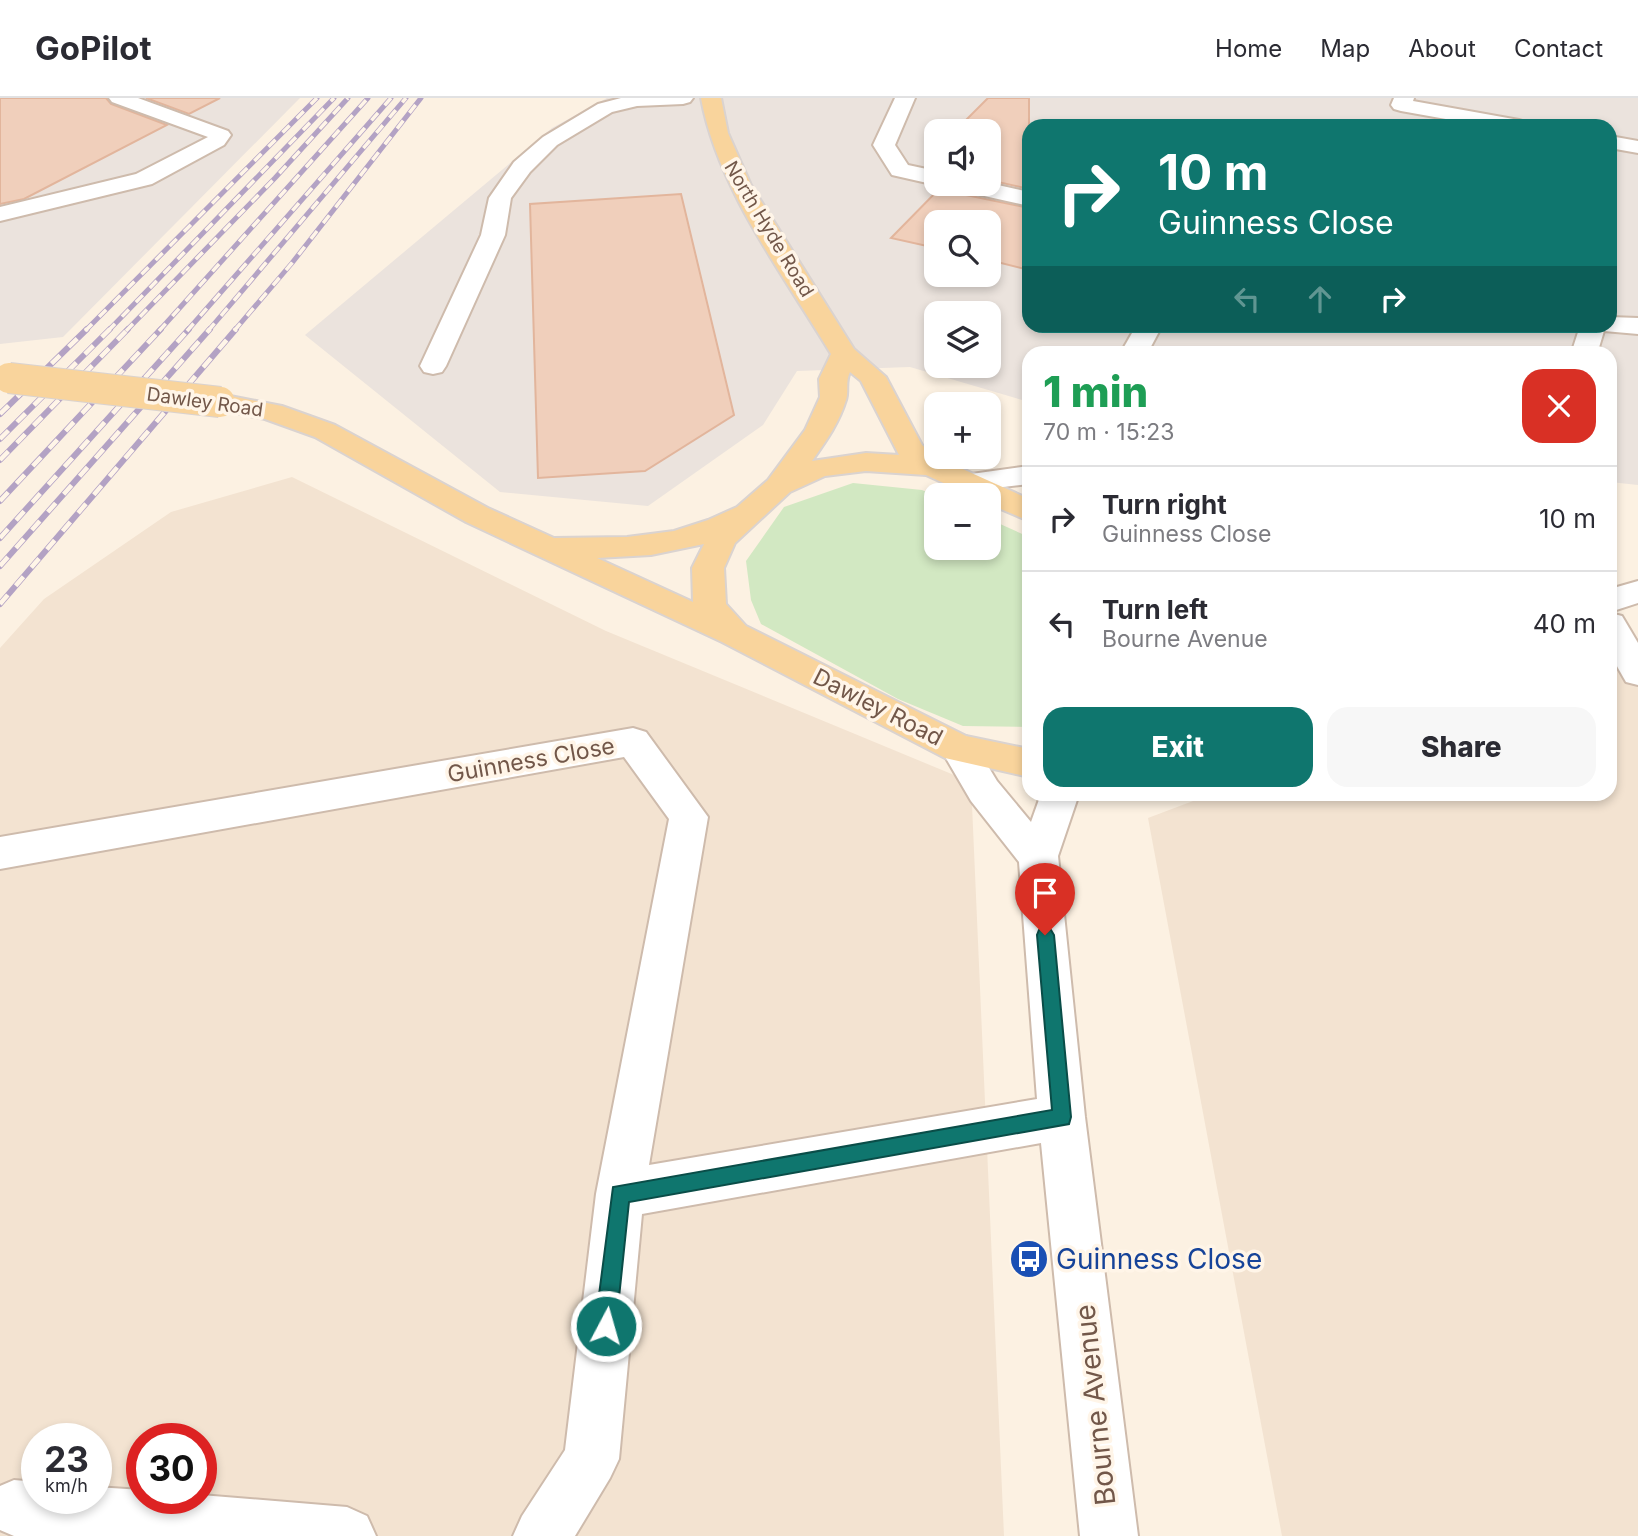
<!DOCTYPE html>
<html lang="en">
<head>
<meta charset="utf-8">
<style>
  :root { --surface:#fff; --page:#f7f7f7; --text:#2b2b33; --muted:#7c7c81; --line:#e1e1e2; --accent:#0f766e }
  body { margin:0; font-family:Inter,sans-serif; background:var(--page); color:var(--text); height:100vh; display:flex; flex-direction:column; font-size:26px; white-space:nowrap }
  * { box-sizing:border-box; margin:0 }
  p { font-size:23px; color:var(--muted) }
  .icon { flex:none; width:38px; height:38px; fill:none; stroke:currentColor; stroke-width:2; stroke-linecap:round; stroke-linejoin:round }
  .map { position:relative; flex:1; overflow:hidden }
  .side { position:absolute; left:1022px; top:248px; width:595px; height:455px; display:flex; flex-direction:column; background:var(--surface); border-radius:21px; box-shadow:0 4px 10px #0003 }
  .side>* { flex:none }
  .top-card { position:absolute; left:1022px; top:21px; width:595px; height:214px; border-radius:21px; box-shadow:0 4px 10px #0003; background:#0f766e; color:#fff; overflow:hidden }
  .tools { position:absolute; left:924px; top:21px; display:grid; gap:14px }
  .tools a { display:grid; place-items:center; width:77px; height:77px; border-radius:14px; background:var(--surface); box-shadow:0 4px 10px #0003; font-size:35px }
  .speed { position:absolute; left:21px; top:1325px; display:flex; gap:14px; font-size:35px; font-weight:700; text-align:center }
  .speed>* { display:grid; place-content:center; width:91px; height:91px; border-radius:50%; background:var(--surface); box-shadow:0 4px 10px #0003; line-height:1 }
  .speed small { font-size:18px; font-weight:400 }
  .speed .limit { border:10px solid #d22; background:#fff; color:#111 }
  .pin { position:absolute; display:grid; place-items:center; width:60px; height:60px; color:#fff; margin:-72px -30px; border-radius:50% 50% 50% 0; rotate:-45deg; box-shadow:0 0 7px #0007 }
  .pin .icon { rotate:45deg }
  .me { position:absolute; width:77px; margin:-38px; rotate:6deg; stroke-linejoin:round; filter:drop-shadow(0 0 5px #0008) }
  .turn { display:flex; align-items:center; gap:24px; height:147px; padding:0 21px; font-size:32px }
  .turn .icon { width:91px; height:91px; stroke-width:2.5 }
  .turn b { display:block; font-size:49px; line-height:60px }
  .lanes { display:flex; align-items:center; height:66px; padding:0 21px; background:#0003; justify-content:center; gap:35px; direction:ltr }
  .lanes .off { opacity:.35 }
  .round { display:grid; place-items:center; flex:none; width:74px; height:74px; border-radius:21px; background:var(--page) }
  .head { display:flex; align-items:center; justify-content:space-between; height:119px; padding:0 21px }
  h1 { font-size:42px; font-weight:800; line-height:52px; color:#1e9e55 }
  .cta { display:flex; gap:14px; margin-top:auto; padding:14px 21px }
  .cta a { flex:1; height:80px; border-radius:21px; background:var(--accent); color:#fff; font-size:28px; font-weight:800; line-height:80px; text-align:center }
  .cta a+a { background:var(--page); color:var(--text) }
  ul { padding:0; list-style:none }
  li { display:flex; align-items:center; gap:21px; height:105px; padding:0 21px; border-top:2px solid var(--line) }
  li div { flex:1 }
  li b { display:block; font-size:26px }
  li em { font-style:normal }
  header { display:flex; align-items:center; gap:42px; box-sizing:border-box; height:98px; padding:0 35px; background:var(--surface); border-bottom:2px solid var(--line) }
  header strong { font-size:33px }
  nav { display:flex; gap:38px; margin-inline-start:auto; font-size:24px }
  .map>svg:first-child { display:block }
</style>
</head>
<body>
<header>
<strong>GoPilot</strong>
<nav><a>Home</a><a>Map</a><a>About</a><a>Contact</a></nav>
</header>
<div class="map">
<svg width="1638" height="1438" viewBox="0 0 1638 1438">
  <rect width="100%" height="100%" fill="#fcf1e2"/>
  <g fill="#f3e3d1" fill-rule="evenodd">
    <path d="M292 379 606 533 971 684 1004 1438H0V550L44 501 171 414ZM37 1340H96V1400H37ZM142 1340H201V1400H142Z"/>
    <polygon points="1638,555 1638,1438 1282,1438 1148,720 1209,697 1610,696 1610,562"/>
  </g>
  <g fill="#ebe3dd" fill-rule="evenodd">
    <polygon points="0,0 300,0 63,239 0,246"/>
    <path d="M607 0H1638V387L1610 384V256H1029V304L910 269 797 273 763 327 648 408 500 394 305 237 552 30ZM1029 28H1610V228H1029ZM936 33H989V86H936ZM936 124H989V177H936ZM936 215H989V268H936Z"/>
  </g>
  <polygon fill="#d2e8c2" points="853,385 922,392 936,398 936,450 989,450 989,421 1029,439 1029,629 963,628 898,601 761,526 751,502 746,463 784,409"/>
  <g fill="#f0cfbb" stroke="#e2b59c" stroke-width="2">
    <polygon points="0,0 106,0 111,6 167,27 24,101 0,106"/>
    <polygon points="146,0 220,0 189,16"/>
    <polygon points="988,0 1029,0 1029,91 989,82 989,33 955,33"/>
    <polygon points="944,86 947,86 952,94 1029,110 1029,172 989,162 989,124 936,124 936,150 891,140"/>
    <polygon points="681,96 734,317 645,373 538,380 530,106"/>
  </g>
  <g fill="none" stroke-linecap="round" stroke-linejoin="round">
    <defs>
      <g id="minor">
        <polygon points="109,0 138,0 228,33 231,37 224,47 152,86 0,123 0,109 136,76 208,39 112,4"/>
        <polygon points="621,0 693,0 690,4 683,6 637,8 612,14 557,47 530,74 511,100 505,137 446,268 442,274 433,276 424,274 420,268 481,137 489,100 514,64 543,39 598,6"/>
        <polygon points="895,0 915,0 895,47 908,67 936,73 936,86 939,86 936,87 892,77 873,47"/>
        <polygon points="1394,0 1414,0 1413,3 1519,22 1526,24 1529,28 1485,28 1401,13 1394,11 1391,7"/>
        <polygon points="1610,38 1638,43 1638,55 1610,50"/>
        <polygon points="989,85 1029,94 1029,108 953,91 950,86"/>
        <polygon points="1610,219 1638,220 1638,236 1604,233 1597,256 1571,256 1580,228 1610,228"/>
        <polygon points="1136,228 1162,228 1147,256 1120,256"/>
        <polygon points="1029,368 1029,386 968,393 957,390 953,384 957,378"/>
        <polygon points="1638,483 1638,505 1610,514 1610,491"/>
        <polygon points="1610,515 1622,518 1638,545 1638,587 1626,584 1610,556"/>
        <polygon points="633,630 646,634 708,719 649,1067 1037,1001 1019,764 971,703 940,650 945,640 958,636 971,640 997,683 1031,724 1041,696 1079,696 1058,758 1085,1019 1138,1438 1080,1438 1041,1045 642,1116 619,1361 610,1380 575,1438 513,1438 522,1418 565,1352 596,1096 669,721 624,659 0,771 0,739"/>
        <polygon points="14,1382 37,1384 37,1400 96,1400 96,1389 142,1392 142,1400 201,1400 201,1397 347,1409 367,1418 376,1438 14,1438 0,1432 0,1388"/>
      </g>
      <path id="major" d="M701 0H721L728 35 751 87 854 251 886 279 922 347 936 359 1029 401V423L989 406V397H970L926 377 866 373 825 378 790 394 735 445 724 470 726 506 746 528 966 638 1029 651V679L945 660 722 544 466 424 315 339 265 321 210 310 206 304 210 298 220 296 282 308 335 327 488 410 554 440 627 439 674 433 708 422 737 409 768 382 805 332 820 299 819 281 831 256C783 176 718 92 701 0ZM850 274 861 283 899 357 866 355 812 363C826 343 839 325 846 302 849 293 845 284 850 274ZM704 446 692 470 693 504 597 460 651 457Z"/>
    </defs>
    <use href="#minor" stroke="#cebbac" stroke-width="4"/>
    <use href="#major" stroke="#dad3d0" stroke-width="4"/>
    <use href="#minor" fill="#fff" fill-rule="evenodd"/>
    <use href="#major" fill="#f9d49c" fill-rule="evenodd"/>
    <defs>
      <g id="rail-far1">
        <polyline points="85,233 317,0"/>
        <polyline points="108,233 334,0"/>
        <polyline points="126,233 275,80 348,0"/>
        <polyline points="159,233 368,0"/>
        <polyline points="187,233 391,0"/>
        <polyline points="208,233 406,0"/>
        <polyline points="234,233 292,165 421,0"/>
      </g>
      <g id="rail">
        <polyline points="0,316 87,231"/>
        <polyline points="0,341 110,231"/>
        <polyline points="0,362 128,231"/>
        <polyline points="0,403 161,231"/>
        <polyline points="0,440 189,231"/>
        <polyline points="0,468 210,231"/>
        <polyline points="0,506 236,231"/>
      </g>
    </defs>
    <use href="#rail-far1" stroke="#b3a2c4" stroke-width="5"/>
    <use href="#rail" stroke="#b3a2c4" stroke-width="6"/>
    <use href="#rail-far1" stroke="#fff5e8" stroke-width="3.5" stroke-dasharray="10" stroke-linecap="butt"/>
    <use href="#rail" stroke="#fff5e8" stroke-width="4.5" stroke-dasharray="12" stroke-linecap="butt"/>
    <defs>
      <polyline id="major-bridge" points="9,280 220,304"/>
    </defs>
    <use href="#major-bridge" stroke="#dad3d0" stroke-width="32" stroke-linecap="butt"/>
    <use href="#major-bridge" stroke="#f9d49c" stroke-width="30"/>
  </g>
  <polygon fill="#0f766e" stroke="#0a4d48" stroke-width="2" points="1045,829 1051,832 1054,837 1071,1019 1069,1026 629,1104 616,1228 613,1236 606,1239 598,1236 595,1228 613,1089 1052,1012 1037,837 1039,832"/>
  <defs>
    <symbol id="bus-disc" viewBox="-11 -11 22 22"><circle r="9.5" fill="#1a4fb4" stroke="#fff5e8"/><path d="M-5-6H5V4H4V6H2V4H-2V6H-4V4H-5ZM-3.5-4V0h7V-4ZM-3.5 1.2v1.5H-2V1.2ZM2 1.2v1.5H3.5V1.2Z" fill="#fff"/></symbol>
  </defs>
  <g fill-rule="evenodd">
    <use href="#bus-disc" x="1007" y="1139" width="44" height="44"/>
  </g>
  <g text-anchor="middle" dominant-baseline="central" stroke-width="7" stroke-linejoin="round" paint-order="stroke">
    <g font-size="19" fill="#725749" stroke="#fff5e8">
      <text transform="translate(769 131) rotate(59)">North Hyde Road</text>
      <text transform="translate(205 304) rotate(8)">Dawley Road</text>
    </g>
    <g font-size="23" fill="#725749" stroke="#fff5e8">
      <text transform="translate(878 609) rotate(27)">Dawley Road</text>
      <text transform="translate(531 662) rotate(-10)">Guinness Close</text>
    </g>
    <g font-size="28" fill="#164399" stroke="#fff5e8" text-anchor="start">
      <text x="1056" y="1161">Guinness Close</text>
    </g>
    <g font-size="28" fill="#725749" stroke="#fff5e8">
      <text transform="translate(1095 1307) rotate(-96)">Bourne Avenue</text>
    </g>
  </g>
</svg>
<div class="tools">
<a><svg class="icon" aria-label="sound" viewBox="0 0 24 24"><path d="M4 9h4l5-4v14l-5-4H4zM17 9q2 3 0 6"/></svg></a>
<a><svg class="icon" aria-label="search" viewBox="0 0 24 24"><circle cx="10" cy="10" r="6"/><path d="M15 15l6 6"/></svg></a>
<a><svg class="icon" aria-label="layers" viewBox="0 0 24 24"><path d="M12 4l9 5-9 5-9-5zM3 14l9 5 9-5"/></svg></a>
<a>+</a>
<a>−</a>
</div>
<div class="speed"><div>23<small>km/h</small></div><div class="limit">30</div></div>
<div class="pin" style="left:1045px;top:837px;background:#d93025"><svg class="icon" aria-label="arrive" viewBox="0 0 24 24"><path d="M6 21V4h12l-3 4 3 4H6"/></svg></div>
<svg class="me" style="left:606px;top:1228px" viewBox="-20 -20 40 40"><circle r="17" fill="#0f766e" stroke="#fff" stroke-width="3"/><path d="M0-11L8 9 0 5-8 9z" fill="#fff"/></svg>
<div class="top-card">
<div class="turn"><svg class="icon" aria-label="right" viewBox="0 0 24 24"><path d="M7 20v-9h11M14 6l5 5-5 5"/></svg><div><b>10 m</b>Guinness Close</div></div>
<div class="lanes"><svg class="icon off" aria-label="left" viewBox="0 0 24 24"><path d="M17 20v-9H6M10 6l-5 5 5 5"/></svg><svg class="icon off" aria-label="ahead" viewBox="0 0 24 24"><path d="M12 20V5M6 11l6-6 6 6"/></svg><svg class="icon" aria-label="right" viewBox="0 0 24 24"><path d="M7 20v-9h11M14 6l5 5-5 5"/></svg></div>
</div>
<section class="side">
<div class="head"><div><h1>1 min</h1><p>70 m · 15:23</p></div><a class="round" style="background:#d93025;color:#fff"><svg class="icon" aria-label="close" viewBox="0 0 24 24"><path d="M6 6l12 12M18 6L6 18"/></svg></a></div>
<ul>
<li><svg class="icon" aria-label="right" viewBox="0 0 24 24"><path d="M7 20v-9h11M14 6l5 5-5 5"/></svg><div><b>Turn right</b><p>Guinness Close</p></div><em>10 m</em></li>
<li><svg class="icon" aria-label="left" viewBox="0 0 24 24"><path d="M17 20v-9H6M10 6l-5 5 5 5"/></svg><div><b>Turn left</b><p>Bourne Avenue</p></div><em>40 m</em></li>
</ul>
<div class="cta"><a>Exit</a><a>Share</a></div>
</section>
</div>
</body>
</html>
